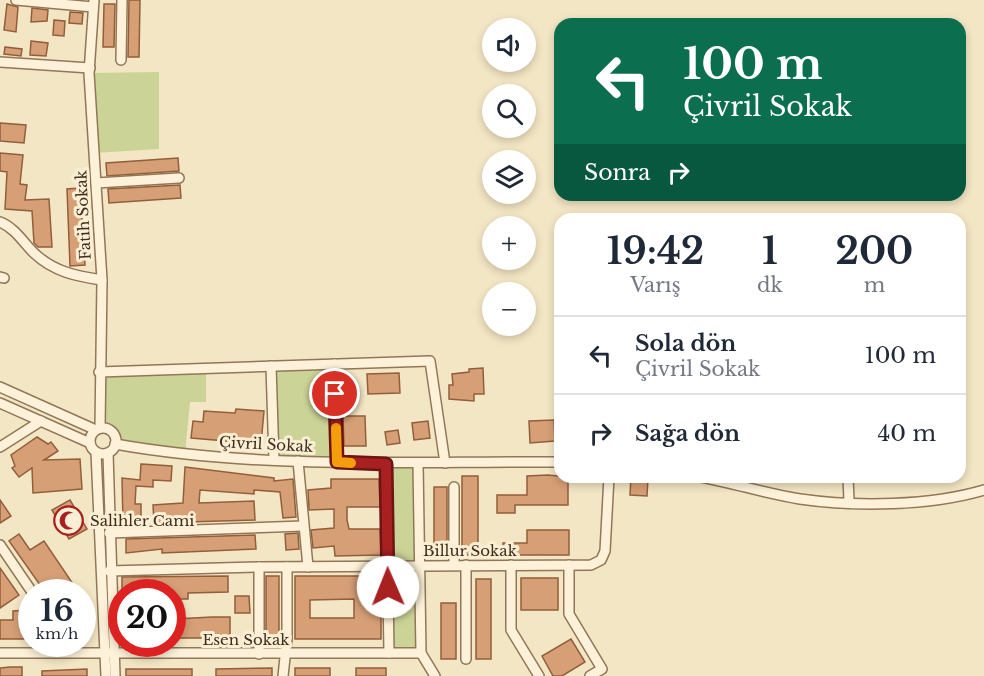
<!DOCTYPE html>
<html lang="tr">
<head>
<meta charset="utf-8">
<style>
  :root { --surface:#fff; --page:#f6f6f7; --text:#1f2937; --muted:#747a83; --line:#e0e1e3 }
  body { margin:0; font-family:"Libre Baskerville",serif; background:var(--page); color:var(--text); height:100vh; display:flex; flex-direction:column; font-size:22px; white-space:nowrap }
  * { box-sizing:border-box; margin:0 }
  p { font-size:20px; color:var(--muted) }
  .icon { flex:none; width:33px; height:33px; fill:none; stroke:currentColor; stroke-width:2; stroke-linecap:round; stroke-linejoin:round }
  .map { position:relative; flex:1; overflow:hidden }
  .sheet { position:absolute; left:554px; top:213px; width:412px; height:270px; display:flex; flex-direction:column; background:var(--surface); border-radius:18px; box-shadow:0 3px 9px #0003 }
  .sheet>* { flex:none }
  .hud { position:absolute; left:554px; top:18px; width:412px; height:183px; border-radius:18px; box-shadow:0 3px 9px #0003; background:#0b6e4f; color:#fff; overflow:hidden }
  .fabs { position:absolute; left:482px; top:18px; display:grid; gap:12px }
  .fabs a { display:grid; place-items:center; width:54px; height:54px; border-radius:50%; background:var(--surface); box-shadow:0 3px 9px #0003; font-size:30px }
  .speed { position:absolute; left:18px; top:579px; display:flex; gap:12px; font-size:30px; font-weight:700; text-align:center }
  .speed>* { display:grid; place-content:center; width:78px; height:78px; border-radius:50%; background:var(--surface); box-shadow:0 3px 9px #0003; line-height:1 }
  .speed small { font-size:15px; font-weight:400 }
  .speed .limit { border:9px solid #d22; background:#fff; color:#111 }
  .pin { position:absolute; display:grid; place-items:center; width:51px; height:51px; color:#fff; margin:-26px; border:3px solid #fff; border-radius:50%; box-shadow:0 2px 6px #0007 }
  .me { position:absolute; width:66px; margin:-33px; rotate:359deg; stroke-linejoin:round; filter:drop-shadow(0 0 4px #0008) }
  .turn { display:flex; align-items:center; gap:21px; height:126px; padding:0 30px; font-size:27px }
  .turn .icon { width:78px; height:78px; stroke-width:2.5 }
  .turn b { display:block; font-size:42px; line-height:51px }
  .then { display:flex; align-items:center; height:57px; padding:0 30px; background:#0003; gap:12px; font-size:22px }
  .eta { display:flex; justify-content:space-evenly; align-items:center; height:102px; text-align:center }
  .eta b { font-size:36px; font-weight:700; line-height:42px }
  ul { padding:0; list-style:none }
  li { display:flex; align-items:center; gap:18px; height:78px; padding:0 30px; border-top:2px solid var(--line) }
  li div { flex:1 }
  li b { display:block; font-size:22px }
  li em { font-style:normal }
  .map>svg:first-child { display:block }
</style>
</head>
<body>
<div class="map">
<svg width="984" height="676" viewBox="0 0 984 676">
  <rect width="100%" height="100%" fill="#f3e6c4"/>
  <g fill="#ccd396">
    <polygon points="159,72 159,149 94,153 89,73"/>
    <polygon points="334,364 337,462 274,460 271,366"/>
    <polygon points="206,368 206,402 190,402 185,454 116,441 113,432 104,428 99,372"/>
    <polygon points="418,463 421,653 389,653 386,464"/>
  </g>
  <g fill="#d69f76" stroke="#935e3b" stroke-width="1.5" fill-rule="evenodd">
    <polygon points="129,0 140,0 139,57 128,57"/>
    <polygon points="7,4 18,7 16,32 4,30"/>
    <polygon points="104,4 115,4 114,47 103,47"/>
    <polygon points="32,8 48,10 47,21 31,22"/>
    <polygon points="70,12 83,13 82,24 69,23"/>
    <polygon points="54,20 65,21 64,36 53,35"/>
    <polygon points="31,41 48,43 46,56 30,55"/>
    <polygon points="5,47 22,49 21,56 4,54"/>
    <polygon points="0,123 26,125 24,143 0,141"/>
    <polygon points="0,153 23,155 20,184 27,185 25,200 49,199 52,247 38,247 34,243 32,211 5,209 7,172 0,171"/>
    <polygon points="178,158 179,171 107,176 106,163"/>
    <polygon points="180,185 181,198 109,203 108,189"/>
    <polygon points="80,188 85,265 70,266 67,189"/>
    <polygon points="483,368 484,394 474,394 474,401 449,399 449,385 453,385 452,374 469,372 469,369"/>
    <polygon points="399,373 400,393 368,394 367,374"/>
    <polygon points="236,409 264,411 261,444 191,438 193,421 203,422 204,411 235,413"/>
    <polygon points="343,416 365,416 366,446 344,446"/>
    <polygon points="554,420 555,441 530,443 529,421"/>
    <polygon points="428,421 430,438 414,440 412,423"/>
    <polygon points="398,430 400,443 387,445 385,432"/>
    <polygon points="37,437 48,444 51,442 58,451 44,460 80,459 82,489 33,493 32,468 19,477 12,468 15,466 11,455"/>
    <polygon points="141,464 172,466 171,481 153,480 153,487 136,486 135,504 141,504 141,523 123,524 122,478 140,480"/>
    <polygon points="185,467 274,478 274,481 293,479 296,517 283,518 280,492 254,490 254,494 200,490 199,503 254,501 255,520 154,523 153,505 183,503"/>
    <polygon points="548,475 568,477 568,505 515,505 515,513 497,513 497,495 527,495 527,476"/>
    <rect x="462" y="476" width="16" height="79"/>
    <polygon points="631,477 648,478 647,496 630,495"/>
    <polygon points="331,479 379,479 380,507 347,507 347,520 349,529 380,529 381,555 335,556 334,546 313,548 311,530 334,528 334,509 309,510 308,490 331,488"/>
    <rect x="434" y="487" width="13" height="68"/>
    <polygon points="0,500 11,516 0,523"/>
    <polygon points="70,500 87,529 69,539 52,510"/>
    <polygon points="527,530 569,530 569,555 503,555 503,543 527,543"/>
    <polygon points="298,533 299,549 286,550 285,534"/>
    <polygon points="19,534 30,550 44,541 75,587 66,592 45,592 9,541"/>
    <polygon points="255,535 256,549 162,553 162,549 126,553 126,539"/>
    <polygon points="0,568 19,595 0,608"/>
    <polygon points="228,576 228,592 188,593 188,599 172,599 172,592 122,591 122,577"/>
    <rect x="266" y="576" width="13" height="63"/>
    <path d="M295 576H381V639H295ZM354 599V618H310V600Z"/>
    <rect x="521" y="578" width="37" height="32"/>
    <rect x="476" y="579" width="15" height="80"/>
    <polygon points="235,596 249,596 250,613 235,613"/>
    <rect x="441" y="603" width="15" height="56"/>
    <polygon points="27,610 28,639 0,639 0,620 13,620 13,611"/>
    <polygon points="212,617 230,617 230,638 175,638 175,619"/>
    <polygon points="571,639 585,662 562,676 553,676 542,656"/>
    <polygon points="10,667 22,667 22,676 0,676 0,668"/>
    <polygon points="272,668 272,676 216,676 216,669"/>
    <rect x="295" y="668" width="35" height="8"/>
    <rect x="356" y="668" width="30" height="8"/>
    <polygon points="87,669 87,676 42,676 42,671"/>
    <rect x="126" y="669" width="66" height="7"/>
  </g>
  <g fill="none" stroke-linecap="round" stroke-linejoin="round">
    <defs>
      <g id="minor">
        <polyline points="16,0 93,7"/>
        <polyline points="94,0 89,73 102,280 100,428"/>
        <polyline points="121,60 122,0"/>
        <polyline points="0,62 90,68"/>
        <polyline points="96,183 179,178"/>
        <path d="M0 222C15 228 23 242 34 253 54 272 76 276 102 280"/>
        <polyline points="0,277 4,278"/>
        <polyline points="334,364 337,462"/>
        <polyline points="271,366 274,460"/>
        <polyline points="99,372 430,361 445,463"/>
        <polyline points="0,387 96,430"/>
        <polyline points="0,403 90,443"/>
        <circle cx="103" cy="441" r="13"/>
        <path d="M115 444C262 470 411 461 560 462"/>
        <polyline points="0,447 41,421"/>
        <polyline points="96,452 106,676"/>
        <polyline points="108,453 115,676"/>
        <polyline points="298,461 308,567"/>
        <polyline points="418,463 421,653 435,676"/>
        <polyline points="386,464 389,653"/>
        <path d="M701 477C734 483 767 494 800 499 856 507 930 506 984 490"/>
        <polyline points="848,477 849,501"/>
        <polyline points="454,487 454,565"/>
        <polyline points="109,533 303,526"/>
        <polyline points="0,545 32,592"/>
        <polyline points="466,565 466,659"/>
        <polyline points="511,565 511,630 539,676"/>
        <polyline points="569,565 569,614 602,669 590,676"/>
        <polyline points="259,567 259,654"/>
        <polyline points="109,571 259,567 591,565 601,560 605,551 609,477"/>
        <polyline points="0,653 421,653"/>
        <polyline points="283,676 287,639 287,567"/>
      </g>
    </defs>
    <use href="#minor" stroke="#917758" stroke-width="12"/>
    <use href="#minor" stroke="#fdf2d9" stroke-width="9"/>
  </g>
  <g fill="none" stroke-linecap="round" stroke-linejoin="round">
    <defs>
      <polyline id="route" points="335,394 337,462 386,464 388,587"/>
    </defs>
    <use href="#route" stroke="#6d1515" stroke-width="15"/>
    <use href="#route" stroke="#a82020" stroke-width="10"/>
    <polyline stroke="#f59e0b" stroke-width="10" points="336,428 337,462 351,463"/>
  </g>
  <defs>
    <symbol id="mosque-ring" viewBox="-11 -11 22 22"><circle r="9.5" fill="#faefd5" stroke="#a82020" stroke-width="1.5"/><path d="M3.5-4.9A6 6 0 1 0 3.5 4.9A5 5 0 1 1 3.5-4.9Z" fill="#a82020"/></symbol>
  </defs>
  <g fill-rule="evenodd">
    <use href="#mosque-ring" x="52" y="504" width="33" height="33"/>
  </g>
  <g text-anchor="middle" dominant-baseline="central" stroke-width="6" stroke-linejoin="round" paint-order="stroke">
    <g font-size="15" fill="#3f2e1d" stroke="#faefd5">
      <text transform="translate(83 215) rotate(-93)">Fatih Sokak</text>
      <text transform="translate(266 444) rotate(3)">Çivril Sokak</text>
      <text x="470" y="550">Billur Sokak</text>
      <text x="246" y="639">Esen Sokak</text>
    </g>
    <g font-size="15" fill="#3f2e1d" stroke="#faefd5" text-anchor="start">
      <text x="90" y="520">Salihler Cami</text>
    </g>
  </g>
</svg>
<div class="fabs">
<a><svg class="icon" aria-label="sound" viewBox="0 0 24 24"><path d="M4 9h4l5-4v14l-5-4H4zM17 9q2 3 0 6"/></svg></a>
<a><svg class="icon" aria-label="search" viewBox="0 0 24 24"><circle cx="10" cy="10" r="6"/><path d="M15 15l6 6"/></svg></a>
<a><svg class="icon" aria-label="layers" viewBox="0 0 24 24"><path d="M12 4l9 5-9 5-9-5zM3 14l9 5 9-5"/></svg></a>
<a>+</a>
<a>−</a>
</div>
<div class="speed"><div>16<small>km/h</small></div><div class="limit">20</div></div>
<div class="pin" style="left:335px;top:394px;background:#d93025"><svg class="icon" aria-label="arrive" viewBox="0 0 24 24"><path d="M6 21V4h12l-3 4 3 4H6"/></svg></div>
<svg class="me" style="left:388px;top:587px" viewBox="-20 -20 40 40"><circle r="19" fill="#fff"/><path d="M0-13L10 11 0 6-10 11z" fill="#a82020"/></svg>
<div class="hud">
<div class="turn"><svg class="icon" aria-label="left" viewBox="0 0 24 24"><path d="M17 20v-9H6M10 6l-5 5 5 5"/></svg><div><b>100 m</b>Çivril Sokak</div></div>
<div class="then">Sonra<svg class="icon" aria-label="right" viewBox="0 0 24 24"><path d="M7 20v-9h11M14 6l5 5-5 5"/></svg></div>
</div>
<section class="sheet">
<div class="eta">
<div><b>19:42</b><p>Varış</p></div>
<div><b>1</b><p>dk</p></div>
<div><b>200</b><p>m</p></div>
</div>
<ul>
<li><svg class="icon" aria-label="left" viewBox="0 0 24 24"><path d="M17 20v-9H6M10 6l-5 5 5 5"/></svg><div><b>Sola dön</b><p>Çivril Sokak</p></div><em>100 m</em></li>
<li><svg class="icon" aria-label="right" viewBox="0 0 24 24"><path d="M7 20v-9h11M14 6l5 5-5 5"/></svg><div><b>Sağa dön</b></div><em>40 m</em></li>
</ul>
</section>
</div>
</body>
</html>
